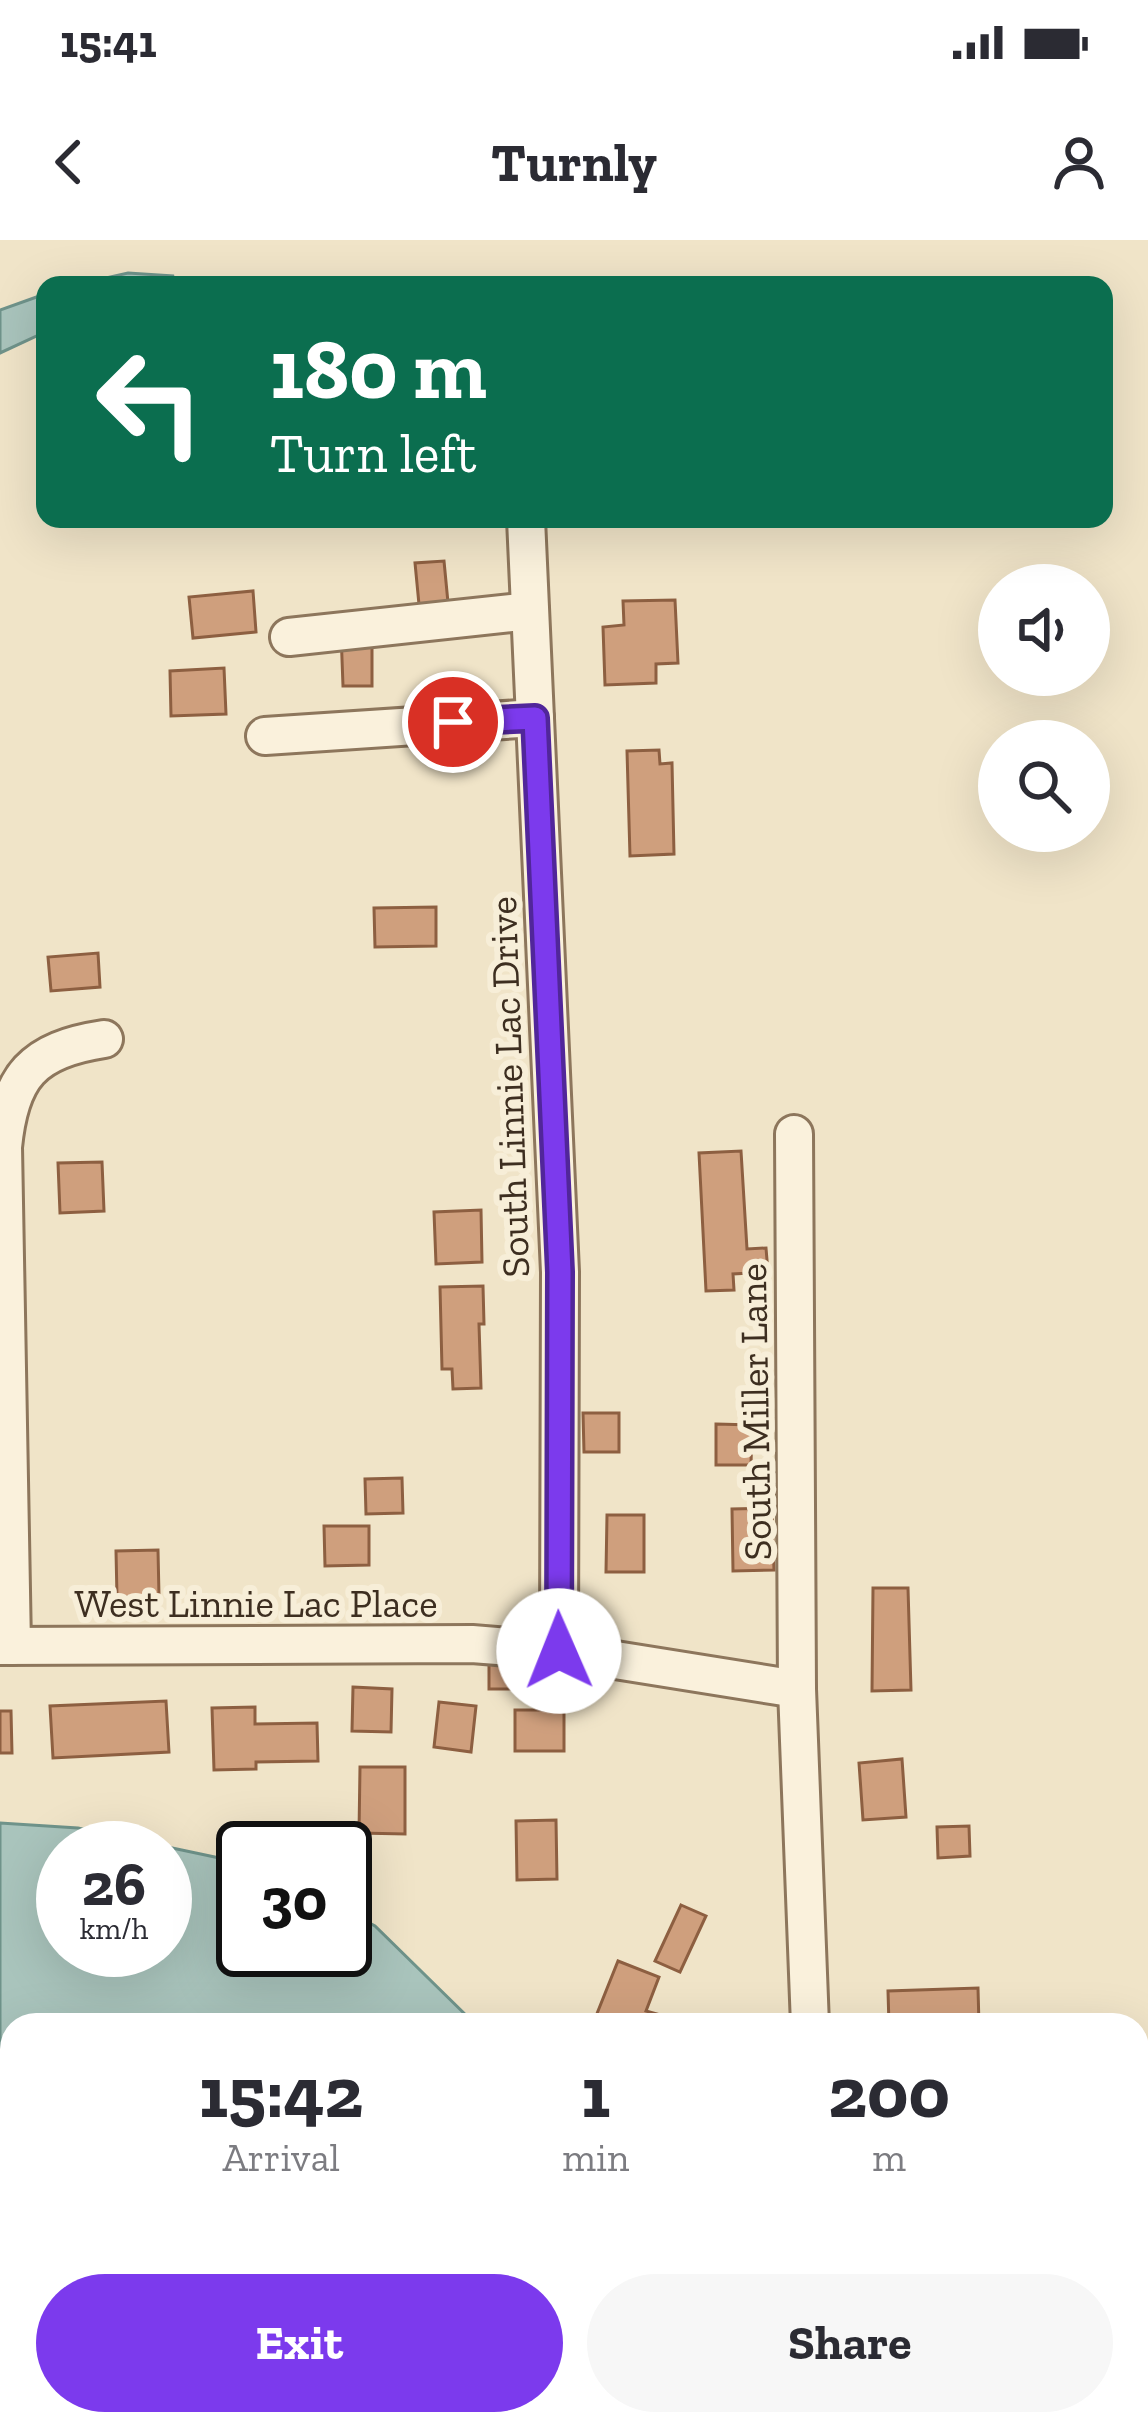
<!DOCTYPE html>
<html lang="en">
<head>
<meta charset="utf-8">
<style>
  :root { --surface:#fff; --page:#f7f7f7; --text:#2b2b33; --muted:#7c7c81; --accent:#7c3aed }
  body { margin:0; font-family:"Zilla Slab",serif; background:var(--page); color:var(--text); height:100vh; display:flex; flex-direction:column; font-size:45px; white-space:nowrap }
  * { box-sizing:border-box; margin:0 }
  p { font-size:39px; color:var(--muted) }
  .icon { flex:none; width:66px; height:66px; fill:none; stroke:currentColor; stroke-width:2; stroke-linecap:round; stroke-linejoin:round }
  .map { position:relative; flex:1; overflow:hidden }
  .drawer { position:absolute; left:0px; top:1773px; width:1149px; height:423px; display:flex; flex-direction:column; background:var(--surface); border-radius:36px 36px 0 0; box-shadow:0 12px 48px #0002 }
  .drawer>* { flex:none }
  .guide { position:absolute; left:36px; top:36px; width:1077px; height:252px; border-radius:24px; box-shadow:0 12px 48px #0002; background:#0b6e4f; color:#fff; overflow:hidden }
  .buttons { position:absolute; left:978px; top:324px; display:grid; gap:24px }
  .buttons a { display:grid; place-items:center; width:132px; height:132px; border-radius:50%; background:var(--surface); box-shadow:0 12px 48px #0002; font-size:60px }
  .speed { position:absolute; left:36px; top:1581px; display:flex; gap:24px; font-size:60px; font-weight:700; text-align:center }
  .speed>* { display:grid; place-content:center; width:156px; height:156px; border-radius:50%; background:var(--surface); box-shadow:0 12px 48px #0002; line-height:1 }
  .speed small { font-size:30px; font-weight:400 }
  .speed .limit { border:6px solid #111; border-radius:18px; background:#fff; color:#111 }
  .pin { position:absolute; display:grid; place-items:center; width:102px; height:102px; color:#fff; margin:-51px; border:6px solid #fff; border-radius:50%; box-shadow:0 3px 12px #0007 }
  .me { position:absolute; width:132px; margin:-66px; rotate:359deg; stroke-linejoin:round; filter:drop-shadow(0 0 9px #0008) }
  .turn { display:flex; align-items:center; gap:42px; height:252px; padding:0 36px; font-size:54px }
  .turn .icon { width:156px; height:156px; stroke-width:2.5 }
  .turn b { display:block; font-size:84px; line-height:102px }
  .eta { display:flex; justify-content:space-evenly; align-items:center; height:204px; text-align:center }
  .eta b { font-size:72px; font-weight:700; line-height:84px }
  .cta { display:flex; gap:24px; margin-top:auto; padding:24px 36px }
  .cta a { flex:1; height:138px; border-radius:72px; background:var(--accent); color:#fff; font-size:48px; font-weight:700; line-height:138px; text-align:center }
  .cta a+a { background:var(--page); color:var(--text) }
  .status { display:flex; justify-content:space-between; align-items:center; height:84px; padding:0 60px; background:var(--surface); direction:ltr }
  .status svg { height:33px; fill:currentColor }
  header { display:flex; justify-content:space-between; align-items:center; height:156px; padding:0 36px; background:var(--surface); font-size:54px; font-weight:700 }
  .map>svg:first-child { display:block }
</style>
</head>
<body>
<div class="status"><b>15:41</b><svg viewBox="0 0 49 12"><path d="M0 12V9h3v3zM5 12V6h3v6zM10 12V3h3v9zM15 12V0h3v12zM26 1h20v11H26zM47 4h2v5h-2z"/></svg></div>
<header><svg class="icon" aria-label="back" viewBox="0 0 24 24"><path d="M15 5l-7 7 7 7"/></svg>Turnly<svg class="icon" aria-label="person" viewBox="0 0 24 24"><circle cx="12" cy="8" r="4"/><path d="M4 21q1-7 8-7t8 7"/></svg></header>
<div class="map">
<svg width="1148" height="2194" viewBox="0 0 1148 2194">
  <rect width="100%" height="100%" fill="#f0e4c8"/>
  <g fill="#a9c4bc" stroke="#6f938a" stroke-width="3" fill-rule="evenodd">
    <polygon points="128,33 174,36 152,45 75,45"/>
    <polygon points="45,54 45,92 0,113 0,70"/>
    <path d="M0 1583 78 1588 243 1623V1710H345V1670L375 1686 476 1785H12V1959L0 1943ZM63 1608H165V1710H63Z"/>
    <polygon points="16,2184 560,2184 553,2194 13,2194"/>
  </g>
  <g fill="#cf9f7d" stroke="#8d5f41" stroke-width="3">
    <polygon points="444,321 449,373 420,375 415,323"/>
    <polygon points="253,351 256,392 193,398 189,357"/>
    <polygon points="675,360 678,423 656,424 656,443 605,445 603,387 624,385 623,361"/>
    <polygon points="372,391 372,446 343,446 341,392"/>
    <polygon points="224,428 226,474 171,476 170,431"/>
    <polygon points="659,510 660,524 672,523 674,614 630,616 627,511"/>
    <polygon points="436,667 436,706 375,707 374,668"/>
    <polygon points="98,713 100,747 51,751 48,717"/>
    <polygon points="741,911 747,1009 766,1008 768,1032 733,1034 734,1050 706,1051 699,913"/>
    <polygon points="102,922 104,971 60,973 58,923"/>
    <polygon points="481,970 482,1022 436,1024 434,972"/>
    <polygon points="483,1046 484,1084 479,1084 481,1148 453,1149 452,1129 442,1129 440,1047"/>
    <polygon points="583,1173 619,1173 619,1212 584,1212"/>
    <polygon points="716,1184 752,1185 751,1225 716,1225"/>
    <polygon points="402,1238 403,1273 366,1274 365,1239"/>
    <polygon points="772,1268 774,1330 733,1331 732,1269"/>
    <polygon points="607,1275 644,1275 644,1332 606,1332"/>
    <polygon points="324,1286 369,1286 369,1325 325,1326"/>
    <polygon points="158,1310 159,1356 117,1357 116,1311"/>
    <polygon points="873,1348 908,1348 911,1450 872,1451"/>
    <rect x="489" y="1417" width="32" height="32"/>
    <polygon points="353,1447 392,1449 391,1492 352,1491"/>
    <polygon points="166,1461 169,1512 53,1518 50,1466"/>
    <polygon points="439,1462 476,1466 471,1512 434,1507"/>
    <polygon points="255,1467 255,1484 317,1483 318,1521 256,1522 256,1529 214,1530 212,1468"/>
    <rect x="515" y="1470" width="49" height="41"/>
    <polygon points="0,1471 11,1471 12,1513 0,1513"/>
    <polygon points="902,1519 906,1577 863,1580 859,1523"/>
    <polygon points="360,1527 405,1527 405,1594 359,1593"/>
    <polygon points="556,1580 557,1639 517,1640 516,1581"/>
    <polygon points="969,1586 970,1616 938,1618 937,1587"/>
    <polygon points="681,1665 706,1676 680,1732 655,1721"/>
    <polygon points="618,1721 659,1737 646,1771 657,1774 653,1785 606,1785 594,1781"/>
    <polygon points="978,1748 979,1785 889,1785 888,1751"/>
    <polygon points="926,2184 963,2184 958,2194 947,2194"/>
  </g>
  <g fill="none" stroke-linecap="round" stroke-linejoin="round">
    <defs>
      <g id="minor">
        <polyline points="526,279 560,1032 559,1411"/>
        <polyline points="289,397 530,371"/>
        <polyline points="265,496 535,478"/>
        <polyline points="794,894 797,1449 810,1785"/>
        <polyline points="0,1406 472,1404 559,1411 797,1449"/>
        <path d="M12 1406 3 907C10 836 32 810 104 799"/>
        <polyline points="825,2184 825,2194"/>
      </g>
    </defs>
    <use href="#minor" stroke="#8d765c" stroke-width="42"/>
    <use href="#minor" stroke="#faf1dc" stroke-width="36"/>
  </g>
  <g fill="none" stroke-linecap="round" stroke-linejoin="round">
    <defs>
      <polyline id="route" points="453,482 535,478 560,1032 559,1411"/>
    </defs>
    <use href="#route" stroke="#51269a" stroke-width="30"/>
    <use href="#route" stroke="#7c3aed" stroke-width="21"/>
  </g>
  <g text-anchor="middle" dominant-baseline="central" stroke-width="12" stroke-linejoin="round" paint-order="stroke">
    <g font-size="39" fill="#3d2e20" stroke="#f7eed8">
      <text transform="translate(509 847) rotate(-92)">South Linnie Lac Drive</text>
      <text transform="translate(755 1172) rotate(-91)">South Miller Lane</text>
      <text x="256" y="1363">West Linnie Lac Place</text>
    </g>
  </g>
</svg>
<div class="buttons">
<a><svg class="icon" aria-label="sound" viewBox="0 0 24 24"><path d="M4 9h4l5-4v14l-5-4H4zM17 9q2 3 0 6"/></svg></a>
<a><svg class="icon" aria-label="search" viewBox="0 0 24 24"><circle cx="10" cy="10" r="6"/><path d="M15 15l6 6"/></svg></a>
</div>
<div class="speed"><div>26<small>km/h</small></div><div class="limit">30</div></div>
<div class="pin" style="left:453px;top:482px;background:#d93025"><svg class="icon" aria-label="arrive" viewBox="0 0 24 24"><path d="M6 21V4h12l-3 4 3 4H6"/></svg></div>
<svg class="me" style="left:559px;top:1411px" viewBox="-20 -20 40 40"><circle r="19" fill="#fff"/><path d="M0-13L10 11 0 6-10 11z" fill="#7c3aed"/></svg>
<div class="guide">
<div class="turn"><svg class="icon" aria-label="left" viewBox="0 0 24 24"><path d="M17 20v-9H6M10 6l-5 5 5 5"/></svg><div><b>180 m</b>Turn left</div></div>
</div>
<section class="drawer">
<div class="eta">
<div><b>15:42</b><p>Arrival</p></div>
<div><b>1</b><p>min</p></div>
<div><b>200</b><p>m</p></div>
</div>
<div class="cta"><a>Exit</a><a>Share</a></div>
</section>
</div>
</body>
</html>
